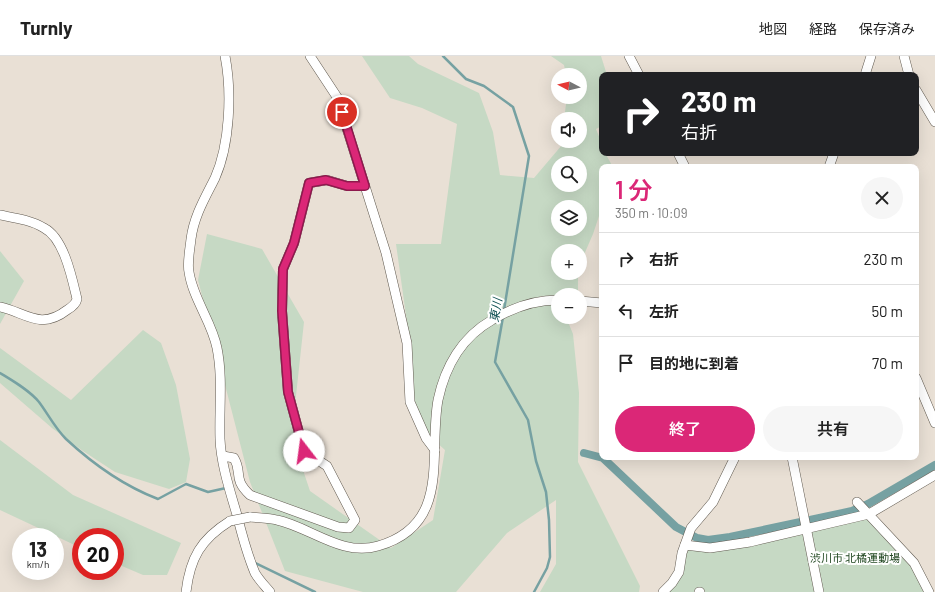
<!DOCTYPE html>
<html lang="ja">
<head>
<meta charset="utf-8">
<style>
  :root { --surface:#fff; --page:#f6f6f6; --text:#222; --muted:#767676; --line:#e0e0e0; --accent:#db2777 }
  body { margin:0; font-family:Barlow,"Noto Sans JP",sans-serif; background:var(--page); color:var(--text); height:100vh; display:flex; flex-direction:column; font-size:15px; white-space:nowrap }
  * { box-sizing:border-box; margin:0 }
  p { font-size:13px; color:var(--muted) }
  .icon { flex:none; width:22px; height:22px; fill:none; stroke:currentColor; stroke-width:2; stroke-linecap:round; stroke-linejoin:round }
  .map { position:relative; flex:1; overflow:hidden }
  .side { position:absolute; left:599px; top:108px; width:320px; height:296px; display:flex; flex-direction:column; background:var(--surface); border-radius:8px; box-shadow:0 4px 16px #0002 }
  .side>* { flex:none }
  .hud { position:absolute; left:599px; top:16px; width:320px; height:84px; border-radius:8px; box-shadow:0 4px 16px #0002; background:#202124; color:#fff; overflow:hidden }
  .needle { width:26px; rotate:277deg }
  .fabs { position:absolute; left:551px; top:12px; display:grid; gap:8px }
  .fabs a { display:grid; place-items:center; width:36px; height:36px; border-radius:50%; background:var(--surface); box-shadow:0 4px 16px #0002; font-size:20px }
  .speed { position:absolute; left:12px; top:472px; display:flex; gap:8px; font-size:20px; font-weight:700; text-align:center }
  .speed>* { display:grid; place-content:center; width:52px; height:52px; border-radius:50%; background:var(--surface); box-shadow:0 4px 16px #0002; line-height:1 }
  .speed small { font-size:10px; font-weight:400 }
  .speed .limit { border:6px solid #d22; background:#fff; color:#111 }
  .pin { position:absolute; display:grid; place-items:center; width:34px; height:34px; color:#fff; margin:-17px; border:2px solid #fff; border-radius:50%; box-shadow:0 1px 4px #0007 }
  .me { position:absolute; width:44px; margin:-22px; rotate:345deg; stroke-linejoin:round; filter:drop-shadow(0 0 3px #0008) }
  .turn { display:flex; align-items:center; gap:14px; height:84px; padding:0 16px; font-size:18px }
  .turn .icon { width:52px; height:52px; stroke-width:2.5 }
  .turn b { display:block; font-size:28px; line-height:34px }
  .round { display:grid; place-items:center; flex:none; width:42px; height:42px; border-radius:21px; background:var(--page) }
  .headline { display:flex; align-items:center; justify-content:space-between; height:68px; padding:0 16px }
  h1 { font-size:24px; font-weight:600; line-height:30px; color:var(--accent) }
  .cta { display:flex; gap:8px; margin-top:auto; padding:8px 16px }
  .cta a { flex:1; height:46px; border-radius:24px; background:var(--accent); color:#fff; font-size:16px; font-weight:600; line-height:46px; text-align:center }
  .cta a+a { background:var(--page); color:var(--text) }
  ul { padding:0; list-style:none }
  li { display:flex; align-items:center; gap:12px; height:52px; padding:0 16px; border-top:1px solid var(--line) }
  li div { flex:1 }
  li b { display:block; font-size:15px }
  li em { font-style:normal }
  header { display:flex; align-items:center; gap:24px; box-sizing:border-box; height:56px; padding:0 20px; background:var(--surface); border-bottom:1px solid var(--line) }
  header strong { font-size:19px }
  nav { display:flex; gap:22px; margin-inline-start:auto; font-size:14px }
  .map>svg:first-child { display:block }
</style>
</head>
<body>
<header>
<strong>Turnly</strong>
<nav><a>地図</a><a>経路</a><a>保存済み</a></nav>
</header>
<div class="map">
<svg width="935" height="536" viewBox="0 0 935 536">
  <rect width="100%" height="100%" fill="#e9e0d5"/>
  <g fill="#c6d9c4" fill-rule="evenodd">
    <path d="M362 0H409L418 8 479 37 493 76 500 119 534 122 562 89 563 85H580V63H564L567 41H580V19H566L564 9 551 0H601L607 19H602V70L596 73 602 88V97H605L613 111H602L599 160 593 178 580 208V195H558V217H578V239L540 240 541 245 558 248V261H566L573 278 579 337 578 406 640 530 639 536H540L556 508V444L507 477 456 536H363L285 515 250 426 198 224 207 178 262 193 304 266 295 349 297 396 310 435 391 492 433 464 445 394 425 376 412 346 410 288 396 188H441L457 68 422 52 390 42ZM558 107H580V129H558ZM558 151H580V173H558Z"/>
    <polygon points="0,195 24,225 0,268"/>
    <polygon points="143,274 161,287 176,329 190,403 186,426 169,433 115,416 83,395 52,372 0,327 0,292 71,344"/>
    <polygon points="0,384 73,439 181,487 167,519 143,519 115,507 115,481 81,481 81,492 0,454"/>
    <polygon points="867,462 908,504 926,536 667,536 686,495 689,491 713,494"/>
  </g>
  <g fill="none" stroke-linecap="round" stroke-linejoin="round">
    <g stroke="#76a1a2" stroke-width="2.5">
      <polyline points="443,0 466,23 484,30 513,51 529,100 504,254"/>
      <polyline points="503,261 495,306 528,364 536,405 546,436 549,464 550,501 547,512 534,536"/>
      <path d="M0 317C13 325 29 334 39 346 48 358 55 372 66 383 93 408 124 430 158 443L186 428 208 436 226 432"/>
      <polyline points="253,506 315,536"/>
    </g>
    <polyline stroke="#76a1a2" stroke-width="8" points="584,397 603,402 676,471 697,482 708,484 730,481 852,455 868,448 935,409"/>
    <defs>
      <g id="minor">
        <path d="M225 0C232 36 230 88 215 122 205 142 194 160 191 183 190 193 187 207 189 216 193 243 212 266 217 292 223 322 219 352 220 383 221 408 230 435 237 459 242 479 247 498 255 517 259 524 265 530 270 536"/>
        <polyline points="310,0 337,41 386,197 407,287 410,346 426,382 435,394"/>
        <polyline points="629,0 639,19"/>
        <polyline points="904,0 909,19"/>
        <polyline points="865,19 871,0"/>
        <polyline points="916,34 935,66"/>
        <polyline points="678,97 685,111"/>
        <polyline points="829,111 834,97"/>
        <path d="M0 159C15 162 31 164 44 172 64 182 72 222 77 243 76 248 72 251 67 254 40 275 25 256 0 251"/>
        <polyline points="580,245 602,247"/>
        <polyline points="916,322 935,367"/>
        <path d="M223 400 234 402C243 417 232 422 250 439L338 471 349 472 355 464 327 410 304 395 288 336 282 255 283 213 294 187 309 127 327 124 347 130H365"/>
        <polyline points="792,401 819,536"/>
        <polyline points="857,446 914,507 929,536"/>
        <path d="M250 461C259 462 269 462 277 464 310 471 342 501 378 490 452 469 428 399 438 344 445 311 462 281 492 264 512 252 535 244 558 244"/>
        <polyline points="685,489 710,492 750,486 869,458 935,419"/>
        <path d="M186 536C190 502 201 483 230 465"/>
        <polyline points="663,536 672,527 679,516 682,497 691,472 713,446 735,401"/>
        <polyline points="699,536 700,536"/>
      </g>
    </defs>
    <use href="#minor" stroke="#615a50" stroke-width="10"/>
    <use href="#minor" stroke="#fff" stroke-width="9"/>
    <defs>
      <polyline id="minor-bridge" points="230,465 250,461"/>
    </defs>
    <use href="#minor-bridge" stroke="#615a50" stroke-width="10" stroke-linecap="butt"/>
    <use href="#minor-bridge" stroke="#fff" stroke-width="9"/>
  </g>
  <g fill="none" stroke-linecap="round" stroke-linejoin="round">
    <defs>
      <polyline id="route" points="304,395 288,336 282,255 283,213 294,187 309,127 326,124 347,130 365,130 342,56"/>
    </defs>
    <use href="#route" stroke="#8e194d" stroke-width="10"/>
    <use href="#route" stroke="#db2777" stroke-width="7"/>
  </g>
  <g text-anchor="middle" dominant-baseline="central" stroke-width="4" stroke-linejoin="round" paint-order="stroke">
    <g font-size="11" fill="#234923" stroke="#fff">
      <text x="855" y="501">渋川市 北橘運動場</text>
    </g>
    <g font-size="12" font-style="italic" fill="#115254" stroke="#fff">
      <text transform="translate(495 254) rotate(-81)">東川</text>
    </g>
  </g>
</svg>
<div class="fabs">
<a><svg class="needle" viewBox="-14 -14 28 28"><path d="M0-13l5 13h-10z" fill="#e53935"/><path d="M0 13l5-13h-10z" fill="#767676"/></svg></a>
<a><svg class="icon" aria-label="sound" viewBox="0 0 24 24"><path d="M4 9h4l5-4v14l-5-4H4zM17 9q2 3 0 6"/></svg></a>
<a><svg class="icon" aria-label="search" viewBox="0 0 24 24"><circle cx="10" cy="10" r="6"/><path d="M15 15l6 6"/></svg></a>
<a><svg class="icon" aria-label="layers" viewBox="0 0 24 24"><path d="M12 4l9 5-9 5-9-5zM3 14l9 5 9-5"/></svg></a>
<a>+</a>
<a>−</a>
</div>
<div class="speed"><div>13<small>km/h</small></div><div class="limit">20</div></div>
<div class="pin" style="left:342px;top:56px;background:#d93025"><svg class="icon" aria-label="arrive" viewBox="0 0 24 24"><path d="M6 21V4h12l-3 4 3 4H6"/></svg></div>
<svg class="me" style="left:304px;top:395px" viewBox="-20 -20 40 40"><circle r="19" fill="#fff"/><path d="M0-13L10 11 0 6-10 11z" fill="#db2777"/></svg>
<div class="hud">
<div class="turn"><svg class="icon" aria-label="right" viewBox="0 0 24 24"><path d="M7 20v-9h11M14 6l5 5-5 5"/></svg><div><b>230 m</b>右折</div></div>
</div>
<section class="side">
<div class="headline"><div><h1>1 分</h1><p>350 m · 10:09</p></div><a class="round"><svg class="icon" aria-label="close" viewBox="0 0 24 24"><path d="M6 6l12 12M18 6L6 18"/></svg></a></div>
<ul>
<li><svg class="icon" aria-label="right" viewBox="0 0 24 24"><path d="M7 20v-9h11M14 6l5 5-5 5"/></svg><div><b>右折</b></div><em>230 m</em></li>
<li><svg class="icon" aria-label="left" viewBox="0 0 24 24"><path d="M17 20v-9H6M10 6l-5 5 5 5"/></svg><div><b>左折</b></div><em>50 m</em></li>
<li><svg class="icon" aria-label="arrive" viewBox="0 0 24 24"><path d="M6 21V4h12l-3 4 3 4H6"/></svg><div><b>目的地に到着</b></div><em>70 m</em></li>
</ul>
<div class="cta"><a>終了</a><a>共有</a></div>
</section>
</div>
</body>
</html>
